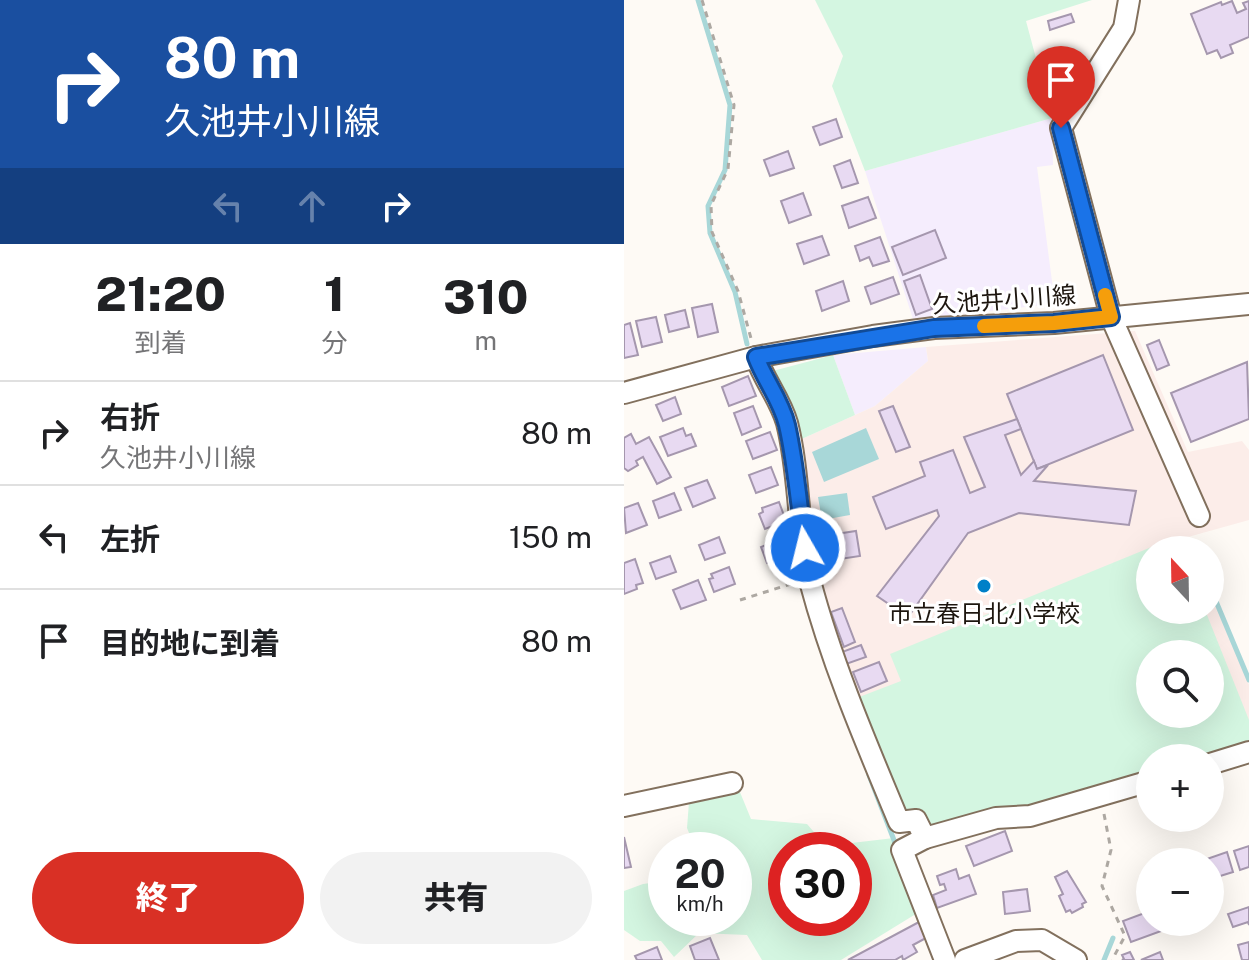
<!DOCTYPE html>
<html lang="ja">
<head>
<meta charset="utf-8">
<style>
  :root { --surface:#fff; --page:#f2f2f2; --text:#202124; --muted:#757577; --line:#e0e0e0; --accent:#d93025 }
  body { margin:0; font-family:"Public Sans","Noto Sans JP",sans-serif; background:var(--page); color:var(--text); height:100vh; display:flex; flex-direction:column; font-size:30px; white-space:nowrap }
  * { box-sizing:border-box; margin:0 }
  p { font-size:26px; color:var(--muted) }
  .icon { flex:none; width:44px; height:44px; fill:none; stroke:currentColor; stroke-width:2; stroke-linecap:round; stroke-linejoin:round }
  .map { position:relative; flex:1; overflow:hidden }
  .details { display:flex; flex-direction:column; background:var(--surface); width:624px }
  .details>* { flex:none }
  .guide { background:#1a4fa0; color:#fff; overflow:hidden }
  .needle { width:52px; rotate:338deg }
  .tools { position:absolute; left:512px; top:536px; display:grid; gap:16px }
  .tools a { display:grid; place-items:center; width:88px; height:88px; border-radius:50%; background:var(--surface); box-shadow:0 8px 32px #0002; font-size:40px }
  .speed { position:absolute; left:24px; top:832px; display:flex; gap:16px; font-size:40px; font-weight:700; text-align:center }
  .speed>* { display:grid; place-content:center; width:104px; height:104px; border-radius:50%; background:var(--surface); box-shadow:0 8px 32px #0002; line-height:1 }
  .speed small { font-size:20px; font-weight:400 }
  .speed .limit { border:12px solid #d22; background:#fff; color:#111 }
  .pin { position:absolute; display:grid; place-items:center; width:68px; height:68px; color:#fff; margin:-82px -34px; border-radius:50% 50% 50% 0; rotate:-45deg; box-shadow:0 0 8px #0007 }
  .pin .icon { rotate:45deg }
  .me { position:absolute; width:88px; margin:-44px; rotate:352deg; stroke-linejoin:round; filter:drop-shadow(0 0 6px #0008) }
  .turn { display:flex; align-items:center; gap:28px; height:168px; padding:0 32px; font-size:36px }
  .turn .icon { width:104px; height:104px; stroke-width:2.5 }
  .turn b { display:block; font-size:56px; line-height:68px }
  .lanes { display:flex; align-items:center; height:76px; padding:0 32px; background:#0003; justify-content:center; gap:40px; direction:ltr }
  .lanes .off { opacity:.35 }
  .eta { display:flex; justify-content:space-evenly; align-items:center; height:136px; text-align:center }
  .eta b { font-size:48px; font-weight:800; line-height:56px }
  .action { display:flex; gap:16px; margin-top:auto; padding:16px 32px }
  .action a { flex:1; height:92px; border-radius:48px; background:var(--accent); color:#fff; font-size:32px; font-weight:800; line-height:92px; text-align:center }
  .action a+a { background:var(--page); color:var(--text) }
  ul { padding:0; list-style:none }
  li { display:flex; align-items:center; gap:24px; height:104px; padding:0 32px; border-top:2px solid var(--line) }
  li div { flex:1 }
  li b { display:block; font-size:30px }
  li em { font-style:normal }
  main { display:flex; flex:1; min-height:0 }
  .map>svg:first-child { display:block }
</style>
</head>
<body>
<main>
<section class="details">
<div class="guide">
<div class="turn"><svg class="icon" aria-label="right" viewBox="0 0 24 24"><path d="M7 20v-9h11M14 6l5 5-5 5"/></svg><div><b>80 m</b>久池井小川線</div></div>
<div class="lanes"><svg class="icon off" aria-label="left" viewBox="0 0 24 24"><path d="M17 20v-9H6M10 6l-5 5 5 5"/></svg><svg class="icon off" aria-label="ahead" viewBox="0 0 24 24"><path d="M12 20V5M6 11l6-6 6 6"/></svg><svg class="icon" aria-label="right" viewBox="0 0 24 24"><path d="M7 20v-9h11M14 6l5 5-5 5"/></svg></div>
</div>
<div class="eta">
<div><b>21:20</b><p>到着</p></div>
<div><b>1</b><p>分</p></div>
<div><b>310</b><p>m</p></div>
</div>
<ul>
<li><svg class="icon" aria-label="right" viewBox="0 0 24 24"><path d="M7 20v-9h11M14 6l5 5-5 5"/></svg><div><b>右折</b><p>久池井小川線</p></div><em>80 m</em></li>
<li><svg class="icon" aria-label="left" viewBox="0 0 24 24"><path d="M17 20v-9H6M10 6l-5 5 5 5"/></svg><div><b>左折</b></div><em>150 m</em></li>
<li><svg class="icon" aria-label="arrive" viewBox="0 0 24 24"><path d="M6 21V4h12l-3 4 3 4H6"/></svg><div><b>目的地に到着</b></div><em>80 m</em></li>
</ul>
<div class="action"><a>終了</a><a>共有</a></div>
</section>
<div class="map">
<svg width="625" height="960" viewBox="0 0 625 960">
  <rect width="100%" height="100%" fill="#fefaf5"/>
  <g fill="#f5edfd">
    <polygon points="428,118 429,165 413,167 431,304 289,319 241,171"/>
    <polygon points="302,347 304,361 251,406 231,415 209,355"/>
  </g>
  <path fill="#fcede9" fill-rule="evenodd" d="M511 331 564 452 618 441 625 450V520L564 537 569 550H526V610H586V592L625 685V744L526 758 300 816 277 808 230 699 196 593 171 442 251 406 304 361 302 347ZM526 654H586V714H526Z"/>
  <g fill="#d4f6e1" fill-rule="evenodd">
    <polygon points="191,0 468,0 402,21 428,118 241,171 208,86 219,56"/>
    <polygon points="209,355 231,415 171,442 145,372"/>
    <path d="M552 537 557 550H526V610H581L625 720V744L579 758H526V774L412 808 307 832 300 816 277 808 230 699 277 681 266 654ZM526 654H586V714H526Z"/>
    <path d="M111 780 127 819 183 824 202 846 270 838 295 912 217 960H138L123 935 75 933 50 957 37 941H16L0 930V891L19 884 42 881V918H110V903L113 901 110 890V850H72L63 828 66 789ZM162 850H230V918H162Z"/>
  </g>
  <g fill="#a8d7d8">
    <polygon points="242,428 255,459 200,482 188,452"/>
    <polygon points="223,493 226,515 198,520 194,497"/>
  </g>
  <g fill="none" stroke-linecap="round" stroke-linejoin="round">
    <g stroke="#a8d7d8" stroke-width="5">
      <polyline points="74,0 106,105 101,170 84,206 86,233 111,292 123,344"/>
      <polyline points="567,542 570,550"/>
      <polyline points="586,587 625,680"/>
      <polyline points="245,775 273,848"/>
      <polyline points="480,960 489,938"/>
    </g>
  </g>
  <g fill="#e8daf2" stroke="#a597ae" stroke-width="2">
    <polygon points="608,1 613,13 622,9 619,3 625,1 625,37 606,45 609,53 597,58 593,50 583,54 567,14 597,2 598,5"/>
    <polygon points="447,14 450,22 426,30 424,21"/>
    <polygon points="212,119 218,137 196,145 189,127"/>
    <polygon points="164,151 170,168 146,176 140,160"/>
    <polygon points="226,160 234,183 218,188 210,166"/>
    <polygon points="179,193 187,215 165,223 157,201"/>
    <polygon points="244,197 252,218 225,228 218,206"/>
    <polygon points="311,230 322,258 279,275 268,247"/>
    <polygon points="198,236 205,255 180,264 173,244"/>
    <polygon points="256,237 265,261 249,266 245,257 236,261 231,246"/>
    <polygon points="296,275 308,309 292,315 280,281"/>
    <polygon points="269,277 275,294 247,304 241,287"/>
    <polygon points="219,281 225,301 198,311 192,291"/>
    <polygon points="88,304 94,332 74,337 68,308"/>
    <polygon points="61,310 65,327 45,332 41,315"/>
    <polygon points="32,317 38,342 18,347 12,321"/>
    <polygon points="6,323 14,355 0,358 0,325"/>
    <polygon points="535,340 545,365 533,370 523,345"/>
    <polygon points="479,355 509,430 413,469 383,394"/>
    <polygon points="623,362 625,419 567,442 547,393"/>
    <polygon points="124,376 132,396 105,406 98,387"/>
    <polygon points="51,397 57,414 39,421 32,405"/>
    <polygon points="129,406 137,427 118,435 110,413"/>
    <polygon points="269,406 286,447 272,452 255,411"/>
    <polygon points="393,419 397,429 381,435 397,475 410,461 413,469 424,465 410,481 512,491 505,525 395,513 344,533 284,617 253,596 315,516 313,510 262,529 249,497 301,476 296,462 329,450 346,493 361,487 340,437"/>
    <polygon points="59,428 62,436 67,434 72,446 44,456 36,437"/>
    <polygon points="146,432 153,450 129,459 122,441"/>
    <polygon points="7,434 12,444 25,437 47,477 33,484 19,457 12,461 14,465 4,471 0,468 0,438"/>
    <polygon points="147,467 154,485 132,493 125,475"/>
    <polygon points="83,480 91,498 69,507 61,488"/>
    <polygon points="50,493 57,510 35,518 29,501"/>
    <polygon points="155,502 162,521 141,529 135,514 139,512 138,508"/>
    <polygon points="14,503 23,525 2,533 0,508"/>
    <polygon points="232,531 236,556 196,562 192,537"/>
    <polygon points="95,537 101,553 81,560 75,545"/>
    <polygon points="157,539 163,555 143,563 137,547"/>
    <polygon points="46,556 52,572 32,579 26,563"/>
    <polygon points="11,559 19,583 12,585 13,589 0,594 0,563"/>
    <polygon points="105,567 111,584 90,592 85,579 89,578 87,574"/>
    <polygon points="74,580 82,600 57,609 49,590"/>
    <polygon points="218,608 231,642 220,647 207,612"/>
    <polygon points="237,645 242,657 222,664 218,652"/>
    <polygon points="255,662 263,681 237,692 229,672"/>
    <polygon points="381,831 388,851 350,866 342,846"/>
    <polygon points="0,837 7,867 0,868"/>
    <polygon points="625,846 625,867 616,870 610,851"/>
    <polygon points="603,852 609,872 593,877 592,873 586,875 586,862 580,860"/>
    <polygon points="332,869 335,879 345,875 352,894 313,908 309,895 322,890 320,884 316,885 313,876"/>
    <polygon points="443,871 462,902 458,904 459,907 448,913 446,910 442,912 435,896 439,894 431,877"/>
    <polygon points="403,889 406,911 381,914 379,892"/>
    <polygon points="625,907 625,925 624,922 609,927 604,914"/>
    <polygon points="526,911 526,922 559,923 507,942 499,921"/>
    <polygon points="295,922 302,938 289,945 293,952 279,960 278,956 271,960 224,960"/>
    <polygon points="86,938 95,960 71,960 66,946"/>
    <polygon points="625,942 625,960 618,960 614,945"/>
    <polygon points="33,947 38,960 13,960 11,956"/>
    <polygon points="506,952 510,960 498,960 500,959 498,955"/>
    <polygon points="536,952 539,960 517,960"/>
  </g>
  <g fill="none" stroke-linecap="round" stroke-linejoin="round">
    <defs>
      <g id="minor">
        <polyline points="505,0 500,28 437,128 487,317 575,516"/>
        <path d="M132 357C140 380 156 399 163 423 176 474 173 530 186 581 208 664 242 743 275 822L292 820 301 838"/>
        <polyline points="0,393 132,357 249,336 310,328 430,323 625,304"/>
        <polyline points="586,764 625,752"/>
        <polyline points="0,806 108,783"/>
        <polyline points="321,960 278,850 301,838 372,818 406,816 526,781"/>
        <polyline points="341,960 392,941 418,940 452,960"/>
      </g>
    </defs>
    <use href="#minor" stroke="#82705d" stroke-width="24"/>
    <g stroke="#ada8a2" stroke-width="3" stroke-dasharray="6 6" stroke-linecap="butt">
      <polyline points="78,0 110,105 104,169 87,205 88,232 114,291 128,342"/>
      <polyline points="116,600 170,583"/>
      <polyline points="480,814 487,850 478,886 501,936 488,960"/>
    </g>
    <use href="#minor" stroke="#fff" stroke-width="20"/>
  </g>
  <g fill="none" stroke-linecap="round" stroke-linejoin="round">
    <defs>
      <path id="route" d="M181 548C175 507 172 464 163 425 157 400 141 381 132 357L310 328 430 323 487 317 437 128"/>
    </defs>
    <use href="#route" stroke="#114b97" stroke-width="20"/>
    <use href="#route" stroke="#1a73e8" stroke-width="14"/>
    <polyline stroke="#f59e0b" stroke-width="14" points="360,326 430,323 487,317 481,295"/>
  </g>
  <circle fill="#0080c8" stroke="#fff" stroke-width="3" cx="360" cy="586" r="8"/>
  <g text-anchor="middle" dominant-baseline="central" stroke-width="6" stroke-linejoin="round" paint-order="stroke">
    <g font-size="24" fill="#1d160f" stroke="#fff">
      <text transform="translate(380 299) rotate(-4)">久池井小川線</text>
    </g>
    <g font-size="24" fill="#1d160f" stroke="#fff">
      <text x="360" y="613">市立春日北小学校</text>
    </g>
  </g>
</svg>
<div class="tools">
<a><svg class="needle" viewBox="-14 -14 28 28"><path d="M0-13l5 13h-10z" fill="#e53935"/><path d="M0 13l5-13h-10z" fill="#757577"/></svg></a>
<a><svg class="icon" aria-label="search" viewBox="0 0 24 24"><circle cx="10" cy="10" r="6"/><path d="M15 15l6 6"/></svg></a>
<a>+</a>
<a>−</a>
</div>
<div class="speed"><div>20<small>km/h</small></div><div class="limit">30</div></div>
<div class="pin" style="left:437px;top:128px;background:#d93025"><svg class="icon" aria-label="arrive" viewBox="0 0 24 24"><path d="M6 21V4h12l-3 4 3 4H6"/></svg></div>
<svg class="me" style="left:181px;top:548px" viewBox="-20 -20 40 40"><circle r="17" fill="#1a73e8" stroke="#fff" stroke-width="3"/><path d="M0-11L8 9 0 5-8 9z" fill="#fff"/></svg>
</div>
</main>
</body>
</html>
